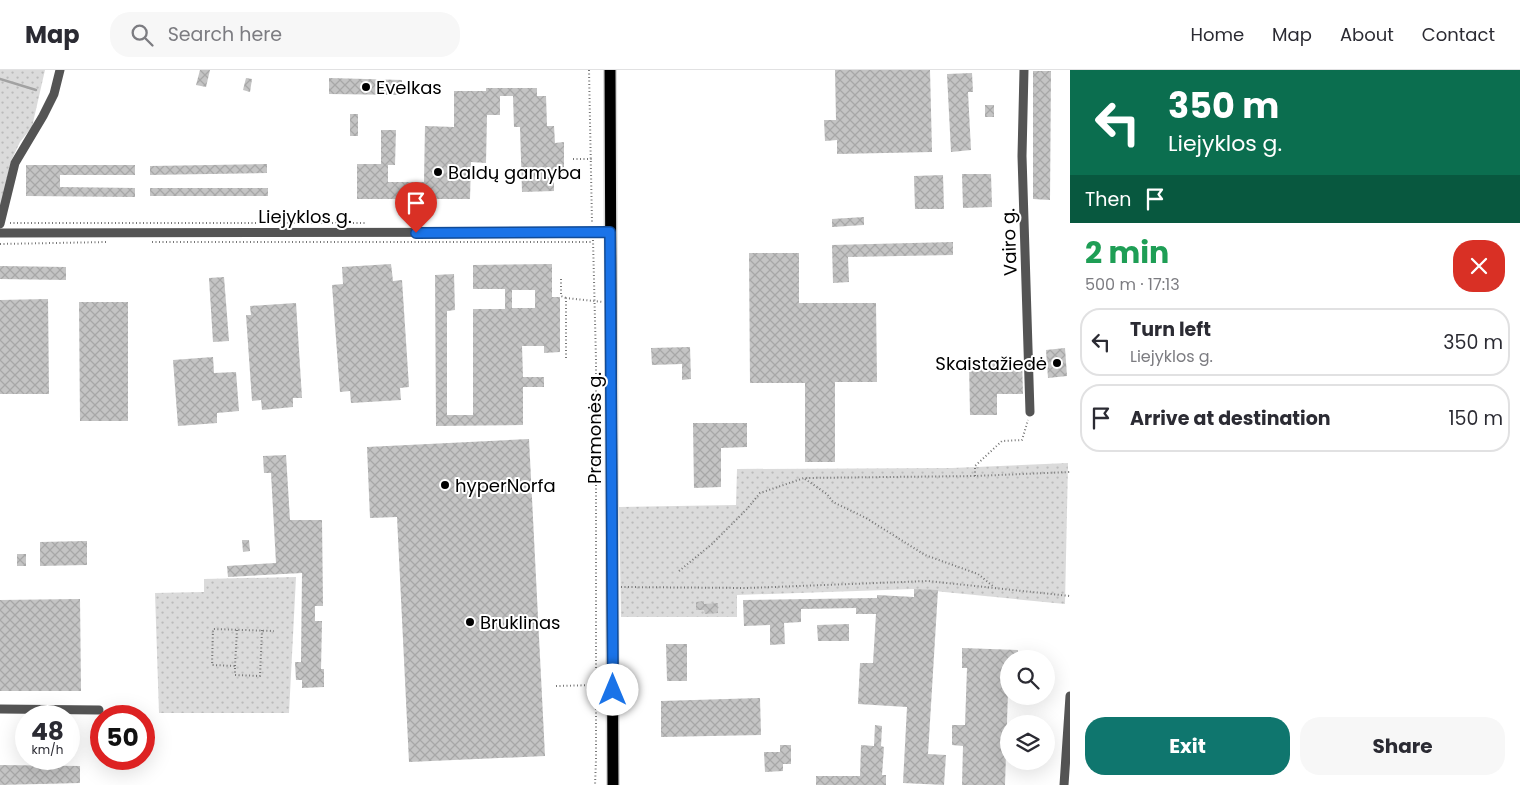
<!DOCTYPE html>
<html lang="en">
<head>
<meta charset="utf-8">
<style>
  :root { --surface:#fff; --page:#f7f7f7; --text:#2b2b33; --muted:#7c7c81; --line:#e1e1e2; --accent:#0f766e }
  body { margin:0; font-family:Poppins,sans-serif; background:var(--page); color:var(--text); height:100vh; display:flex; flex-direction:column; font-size:19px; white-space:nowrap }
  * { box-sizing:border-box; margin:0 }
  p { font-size:16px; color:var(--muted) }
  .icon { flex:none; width:28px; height:28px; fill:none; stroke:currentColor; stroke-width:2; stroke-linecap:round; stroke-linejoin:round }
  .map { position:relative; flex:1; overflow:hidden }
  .drawer { display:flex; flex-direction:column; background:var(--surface); width:450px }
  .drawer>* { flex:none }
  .top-card { background:#0b6e4f; color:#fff; overflow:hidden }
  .tools { position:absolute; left:1000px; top:580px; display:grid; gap:10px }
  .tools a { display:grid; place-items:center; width:55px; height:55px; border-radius:50%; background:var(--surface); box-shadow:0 5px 20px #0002; font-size:25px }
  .speed { position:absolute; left:15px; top:635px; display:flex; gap:10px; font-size:25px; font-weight:700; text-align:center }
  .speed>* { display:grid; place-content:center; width:65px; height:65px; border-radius:50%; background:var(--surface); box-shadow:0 5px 20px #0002; line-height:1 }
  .speed small { font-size:12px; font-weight:400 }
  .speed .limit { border:8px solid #d22; background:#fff; color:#111 }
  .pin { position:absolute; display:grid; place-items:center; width:42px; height:42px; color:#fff; margin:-51px -21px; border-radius:50% 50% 50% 0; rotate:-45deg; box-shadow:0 0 5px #0007 }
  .pin .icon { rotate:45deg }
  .me { position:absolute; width:55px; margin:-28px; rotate:0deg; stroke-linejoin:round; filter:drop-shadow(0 0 4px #0008) }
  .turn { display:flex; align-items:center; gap:18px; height:105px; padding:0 15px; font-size:22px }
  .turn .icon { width:65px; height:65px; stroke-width:2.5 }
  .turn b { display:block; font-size:35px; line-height:42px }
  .then { display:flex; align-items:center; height:48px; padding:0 15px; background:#0003; gap:10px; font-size:19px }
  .round { display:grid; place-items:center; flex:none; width:52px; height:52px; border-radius:20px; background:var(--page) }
  .head { display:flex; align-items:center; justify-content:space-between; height:85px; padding:0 15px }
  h1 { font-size:30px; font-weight:700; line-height:38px; color:#1e9e55 }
  .action { display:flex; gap:10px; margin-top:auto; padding:10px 15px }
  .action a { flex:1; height:58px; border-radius:20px; background:var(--accent); color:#fff; font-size:20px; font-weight:700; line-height:58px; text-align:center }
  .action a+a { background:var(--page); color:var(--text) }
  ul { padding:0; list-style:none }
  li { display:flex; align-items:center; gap:15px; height:68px; margin:0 10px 8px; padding:0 5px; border:2px solid var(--line); border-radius:20px }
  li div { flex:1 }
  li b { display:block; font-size:19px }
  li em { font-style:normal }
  header { display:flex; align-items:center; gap:30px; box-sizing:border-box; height:70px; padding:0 25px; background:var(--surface); border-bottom:1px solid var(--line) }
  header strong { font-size:24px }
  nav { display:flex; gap:28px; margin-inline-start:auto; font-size:18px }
  .search { width:350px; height:45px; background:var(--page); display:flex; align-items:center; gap:12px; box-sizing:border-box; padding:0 18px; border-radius:20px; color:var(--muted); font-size:19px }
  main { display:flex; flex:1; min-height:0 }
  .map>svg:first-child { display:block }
</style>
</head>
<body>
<header>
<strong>Map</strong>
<div class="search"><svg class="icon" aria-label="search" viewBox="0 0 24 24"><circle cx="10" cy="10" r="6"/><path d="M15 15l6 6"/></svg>Search here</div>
<nav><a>Home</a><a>Map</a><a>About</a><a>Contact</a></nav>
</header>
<main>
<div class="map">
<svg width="1070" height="715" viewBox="0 0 1070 715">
  <defs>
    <pattern id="grass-dots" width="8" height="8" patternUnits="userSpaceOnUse" patternTransform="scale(1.25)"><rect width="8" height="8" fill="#dbdbdb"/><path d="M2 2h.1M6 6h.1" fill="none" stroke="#bababa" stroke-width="1.8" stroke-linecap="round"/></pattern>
    <pattern id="building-cross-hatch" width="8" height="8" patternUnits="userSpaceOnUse" patternTransform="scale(1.25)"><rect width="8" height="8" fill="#c4c4c4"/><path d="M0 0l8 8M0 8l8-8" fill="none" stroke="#a7a7a7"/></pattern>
  </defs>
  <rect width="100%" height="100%" fill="#fff"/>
  <g fill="url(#grass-dots)">
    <polygon points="0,0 45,0 32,57 20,72 11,91 0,139"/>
    <polygon points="1068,393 1065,534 914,519 737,525 737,547 621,547 619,437 736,435 737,399 952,398"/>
    <polygon points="296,507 289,643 159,643 155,523 204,522 204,509"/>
  </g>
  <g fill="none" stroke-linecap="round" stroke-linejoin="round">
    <polyline stroke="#a2a2a2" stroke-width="2.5" points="0,9 36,20"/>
  </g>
  <g fill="url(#building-cross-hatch)" fill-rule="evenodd">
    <polygon points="200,0 210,0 206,17 196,15"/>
    <polygon points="835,0 930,0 932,82 837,84 837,70 825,71 824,50 836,50"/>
    <polygon points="1033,1 1051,1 1050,130 1033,129"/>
    <polygon points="972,3 973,22 968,22 971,80 951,82 947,4"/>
    <polygon points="246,8 252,9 250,22 243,20"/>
    <polygon points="329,8 402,10 402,25 329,24"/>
    <polygon points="486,18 537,18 537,26 546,26 547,56 554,56 555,73 564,72 564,103 554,104 554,121 522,122 520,57 514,57 513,26 500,26 500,45 487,45 486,93 471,92 470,129 357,129 357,94 381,94 381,60 396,60 395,95 388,95 388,112 424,112 425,56 454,57 454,21 486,21"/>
    <rect x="985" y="35" width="9" height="12"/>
    <rect x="350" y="44" width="8" height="22"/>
    <polygon points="267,94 267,103 150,105 150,96"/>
    <polygon points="26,95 135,95 135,105 60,105 60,117 135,118 135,127 26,126"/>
    <polygon points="962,104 991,104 992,137 963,138"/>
    <polygon points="943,105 944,139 915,139 914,106"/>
    <rect x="150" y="118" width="118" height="8"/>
    <polygon points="864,147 864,155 832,157 832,149"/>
    <polygon points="953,172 953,185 848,187 849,212 833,213 832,175"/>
    <polygon points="749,183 799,183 799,233 876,233 877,312 835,312 835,392 805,392 805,313 750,313"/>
    <polygon points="391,194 393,211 402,210 409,317 400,318 401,330 351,333 350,321 340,322 332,215 343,214 342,197"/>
    <path d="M552 194V227H560V282L544 283V276H522L523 307H544V317H523V355L436 356 435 205 454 204 455 240 447 241V345H473V239H505V219H473V195ZM512 220H535V238H512Z"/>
    <polygon points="0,196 66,197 66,210 0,209"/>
    <polygon points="224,207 229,271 213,272 209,208"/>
    <polygon points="48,229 49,324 0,324 0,230"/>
    <polygon points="79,232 128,232 128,351 80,351"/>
    <polygon points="296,233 302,328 293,328 293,337 262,340 261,330 252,331 246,245 251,245 250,236"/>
    <polygon points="690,277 691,309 682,310 682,294 652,295 651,278"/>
    <polygon points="1065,278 1067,306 1048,308 1046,280"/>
    <polygon points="213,287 214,303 236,302 239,341 217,343 217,353 178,356 173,290"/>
    <polygon points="1022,291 1023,324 997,324 997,345 970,345 969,292"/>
    <polygon points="693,353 747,353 747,377 721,378 721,417 694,418"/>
    <polygon points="529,369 545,686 409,692 397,447 370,448 367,377"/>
    <polygon points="286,385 290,450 322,450 323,536 315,536 315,551 322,551 321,599 324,599 324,617 302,618 302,610 296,610 295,592 301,592 302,503 228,507 227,496 276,493 271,403 264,403 263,386"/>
    <polygon points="242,470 249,470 250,481 243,482"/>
    <polygon points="87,471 87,495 40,496 40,472"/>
    <rect x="17" y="484" width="9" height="12"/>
    <polygon points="914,519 938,520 928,684 946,685 944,715 903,713 907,637 858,634 860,593 873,593 876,544 856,544 856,538 801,539 801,552 784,553 785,574 770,575 770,555 744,556 743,530 877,528 877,525 914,527"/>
    <polygon points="80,529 81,621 0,621 0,530"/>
    <polygon points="704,531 704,534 718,533 718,543 705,544 704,540 696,540 696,532"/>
    <polygon points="849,554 849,571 818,571 817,555"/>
    <polygon points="666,574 687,574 687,611 667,611"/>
    <polygon points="962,578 1018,580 1018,589 1009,589 1005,715 962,715 963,676 952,675 952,655 965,655 967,598 962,598"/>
    <polygon points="760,628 761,665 661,667 661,631"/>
    <polygon points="875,655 882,656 881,676 884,677 882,705 886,705 886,715 816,715 816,706 860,706 861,675 874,676"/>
    <polygon points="780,675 791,675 791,694 783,694 783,701 765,702 764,682 780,682"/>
    <polygon points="0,695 80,696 80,713 0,715"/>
  </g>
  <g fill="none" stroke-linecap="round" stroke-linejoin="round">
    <defs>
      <polyline id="major" points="610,0 613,715"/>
    </defs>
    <use href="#major" stroke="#dbdbdb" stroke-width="14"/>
    <g stroke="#767676" stroke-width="2" stroke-dasharray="1 2.5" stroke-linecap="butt">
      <polyline points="589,0 592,153"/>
      <polyline points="573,89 592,89"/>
      <polyline points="10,153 365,153"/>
      <polyline points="593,170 596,290 596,690 595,715"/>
      <polyline points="152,172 592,172"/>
      <polyline points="0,174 108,172"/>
      <polyline points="561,209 561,226 566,228"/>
      <polyline points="566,288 566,228 603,232"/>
      <polyline points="975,406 975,396 1002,371 1022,370 1028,350"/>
      <polyline points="805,409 827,424 833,432 866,448 925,485 978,504 994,517"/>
      <polyline points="679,501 712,474 747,439 760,423 804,408 975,406 1070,402"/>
      <polyline points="621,517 747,518 928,511 1070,526"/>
      <polyline points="262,560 260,606 235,605 235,596 212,595 213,559 274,561"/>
      <polyline points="235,596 237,560"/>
      <polyline points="556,616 596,615"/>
    </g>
    <g stroke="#545454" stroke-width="9">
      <polyline points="1024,0 1022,86 1030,342"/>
      <polyline points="0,154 15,93 43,46 54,24 60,0"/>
      <polyline points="0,163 611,162"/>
      <polyline points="0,639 99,640"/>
      <polyline points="1064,715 1070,626"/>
    </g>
    <use href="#major" stroke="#000" stroke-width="11"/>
  </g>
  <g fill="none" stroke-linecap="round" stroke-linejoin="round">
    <defs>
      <polyline id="route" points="416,163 610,162 613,620"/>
    </defs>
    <use href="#route" stroke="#114b97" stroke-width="12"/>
    <use href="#route" stroke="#1a73e8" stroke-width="9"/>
  </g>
  <g fill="#000" stroke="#fff" stroke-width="2">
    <circle cx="366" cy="17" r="5"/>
    <circle cx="438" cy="102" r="5"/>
    <circle cx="1057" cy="293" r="5"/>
    <circle cx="445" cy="415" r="5"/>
    <circle cx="470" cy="552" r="5"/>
  </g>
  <g text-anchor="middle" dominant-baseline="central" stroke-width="4" stroke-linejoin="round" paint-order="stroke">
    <g font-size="18" fill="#000" stroke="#fff" text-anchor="start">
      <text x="376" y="17">Evelkas</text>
      <text x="448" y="102">Baldų gamyba</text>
      <text x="1047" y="293" text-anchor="end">Skaistažiedė</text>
      <text x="455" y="415">hyperNorfa</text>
      <text x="480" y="552">Bruklinas</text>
    </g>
    <g font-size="18" fill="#000" stroke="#fff">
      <text x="305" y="146">Liejyklos g.</text>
      <text transform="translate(1009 172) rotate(-92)">Vairo g.</text>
      <text transform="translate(594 358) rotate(-90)">Pramonės g.</text>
    </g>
  </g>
</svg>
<div class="tools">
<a><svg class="icon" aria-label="search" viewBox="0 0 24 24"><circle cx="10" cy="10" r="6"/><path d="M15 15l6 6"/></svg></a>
<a><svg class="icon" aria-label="layers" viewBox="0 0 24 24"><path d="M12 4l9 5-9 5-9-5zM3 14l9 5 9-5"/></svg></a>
</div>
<div class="speed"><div>48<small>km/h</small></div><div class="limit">50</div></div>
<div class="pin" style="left:416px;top:163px;background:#d93025"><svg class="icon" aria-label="arrive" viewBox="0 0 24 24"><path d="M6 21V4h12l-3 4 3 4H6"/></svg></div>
<svg class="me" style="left:613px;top:620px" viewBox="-20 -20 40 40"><circle r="19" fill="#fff"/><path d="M0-13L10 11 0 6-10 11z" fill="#1a73e8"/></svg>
</div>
<section class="drawer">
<div class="top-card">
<div class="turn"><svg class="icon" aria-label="left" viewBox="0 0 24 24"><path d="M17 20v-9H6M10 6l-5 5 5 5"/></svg><div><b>350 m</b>Liejyklos g.</div></div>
<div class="then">Then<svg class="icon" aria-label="arrive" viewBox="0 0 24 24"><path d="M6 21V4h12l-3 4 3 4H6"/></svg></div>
</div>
<div class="head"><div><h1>2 min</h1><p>500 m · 17:13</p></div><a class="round" style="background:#d93025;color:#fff"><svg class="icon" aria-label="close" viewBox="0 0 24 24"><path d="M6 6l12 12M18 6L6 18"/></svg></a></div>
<ul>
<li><svg class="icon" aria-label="left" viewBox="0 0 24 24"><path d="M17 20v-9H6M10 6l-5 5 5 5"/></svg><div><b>Turn left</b><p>Liejyklos g.</p></div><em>350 m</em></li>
<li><svg class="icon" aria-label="arrive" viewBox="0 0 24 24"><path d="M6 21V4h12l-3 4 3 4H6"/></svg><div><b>Arrive at destination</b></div><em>150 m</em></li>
</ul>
<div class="action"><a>Exit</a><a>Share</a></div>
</section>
</main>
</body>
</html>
